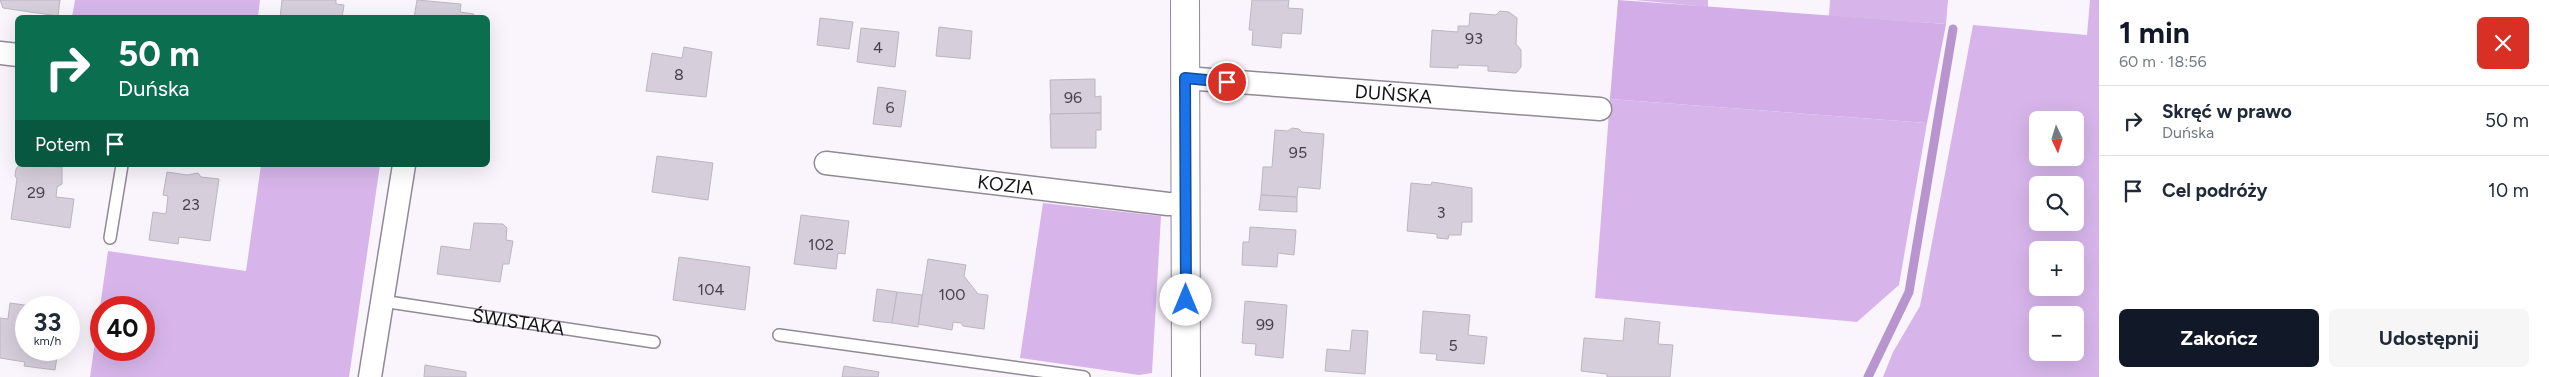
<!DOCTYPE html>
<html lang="pl">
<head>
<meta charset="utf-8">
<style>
  :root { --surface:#fff; --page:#f6f6f7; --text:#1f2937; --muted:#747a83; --line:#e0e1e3; --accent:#111827 }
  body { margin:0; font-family:Figtree,sans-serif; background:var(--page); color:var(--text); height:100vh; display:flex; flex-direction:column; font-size:19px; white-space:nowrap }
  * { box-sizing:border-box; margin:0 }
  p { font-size:16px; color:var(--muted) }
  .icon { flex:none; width:28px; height:28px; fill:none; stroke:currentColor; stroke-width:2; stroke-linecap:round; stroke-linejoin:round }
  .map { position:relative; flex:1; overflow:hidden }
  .drawer { display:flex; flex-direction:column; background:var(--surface); width:450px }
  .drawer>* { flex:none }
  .hud { position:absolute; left:15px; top:15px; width:475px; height:152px; border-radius:8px; box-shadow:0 5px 20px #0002; background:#0b6e4f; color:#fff; overflow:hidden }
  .needle { width:32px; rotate:176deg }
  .fabs { position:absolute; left:2029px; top:111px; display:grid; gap:10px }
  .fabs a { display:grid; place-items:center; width:55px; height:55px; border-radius:8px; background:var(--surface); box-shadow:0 5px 20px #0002; font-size:25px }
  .speed { position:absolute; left:15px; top:296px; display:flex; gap:10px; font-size:25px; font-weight:700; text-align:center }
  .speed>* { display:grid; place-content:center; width:65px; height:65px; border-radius:50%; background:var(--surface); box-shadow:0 5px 20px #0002; line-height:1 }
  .speed small { font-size:12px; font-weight:400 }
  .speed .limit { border:8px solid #d22; background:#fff; color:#111 }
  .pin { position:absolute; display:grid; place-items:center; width:42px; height:42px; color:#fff; margin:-21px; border:2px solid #fff; border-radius:50%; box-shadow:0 1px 5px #0007 }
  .me { position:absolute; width:55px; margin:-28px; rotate:0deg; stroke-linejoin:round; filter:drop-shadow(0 0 4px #0008) }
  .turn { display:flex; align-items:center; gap:18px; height:105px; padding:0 20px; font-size:22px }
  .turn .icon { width:65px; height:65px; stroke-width:2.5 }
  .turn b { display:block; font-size:35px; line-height:42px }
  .then { display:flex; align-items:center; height:48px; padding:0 20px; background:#0003; gap:10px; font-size:19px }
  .round { display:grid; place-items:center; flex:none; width:52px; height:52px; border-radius:8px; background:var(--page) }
  .headline { display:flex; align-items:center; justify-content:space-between; height:85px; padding:0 20px }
  h1 { font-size:30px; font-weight:700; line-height:38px; color:var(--accent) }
  .action { display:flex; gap:10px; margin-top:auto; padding:10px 20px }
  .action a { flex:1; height:58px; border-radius:8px; background:var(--accent); color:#fff; font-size:20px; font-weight:700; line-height:58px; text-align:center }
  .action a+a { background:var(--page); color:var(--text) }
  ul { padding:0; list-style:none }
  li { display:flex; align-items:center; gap:15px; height:70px; padding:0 20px; border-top:1px solid var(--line) }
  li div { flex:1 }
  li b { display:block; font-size:19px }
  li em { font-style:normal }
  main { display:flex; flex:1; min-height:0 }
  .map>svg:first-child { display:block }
</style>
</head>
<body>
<main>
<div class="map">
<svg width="2099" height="377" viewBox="0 0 2099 377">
  <rect width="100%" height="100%" fill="#faf5fd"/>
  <g fill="#d7b5eb" fill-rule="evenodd">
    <polygon points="75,0 260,0 258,17 72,17"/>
    <polygon points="1635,0 1708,0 1708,7"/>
    <polygon points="1830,0 1948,0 1946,24 1829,16"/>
    <path d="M2090 0H2099V377H1883L1893 352 1920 306 1973 25 2087 35ZM2038 120H2075V158H2038ZM2038 185H2075V222H2038ZM2038 250H2075V288H2038ZM2038 315H2075V352H2038Z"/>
    <polygon points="1610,99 1927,123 1899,285 1857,322 1595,298"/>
    <path d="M261 165H380L349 377H90L108 251 246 271ZM101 308H144V350H101Z"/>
    <polygon points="1043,203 1161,216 1152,373 1139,375 1020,358"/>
  </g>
  <polygon fill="#d2ade7" points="1618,0 1946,24 1927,123 1610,99"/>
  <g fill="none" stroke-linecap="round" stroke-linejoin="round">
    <polyline stroke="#b895ce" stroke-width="9" points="1868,377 1909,292 1953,29"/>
  </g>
  <g fill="#d7cedc" stroke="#bdb5c2">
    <polygon points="0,0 60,0 58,16 3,8"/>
    <polygon points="282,0 336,0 336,4 344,5 342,18 280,18"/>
    <polygon points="417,0 461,4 460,12 474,14 473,18 414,18"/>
    <polygon points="1252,0 1289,0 1288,8 1303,9 1301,34 1282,33 1281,48 1252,45 1253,30 1249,30"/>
    <polygon points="1500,11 1509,12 1517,18 1516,44 1521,50 1521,67 1516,73 1488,71 1488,66 1458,65 1458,68 1430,67 1432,30 1458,32 1458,26 1469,26 1470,13 1496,15"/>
    <polygon points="820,18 853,22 849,49 817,45"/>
    <polygon points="939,27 972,31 970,59 936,56"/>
    <polygon points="861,28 899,32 895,67 857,62"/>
    <polygon points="684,47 712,52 706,97 646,91 652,53 682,58"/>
    <polygon points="1095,79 1095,97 1101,96 1101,113 1051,114 1050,80"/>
    <polygon points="878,87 906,91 901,127 873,124"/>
    <polygon points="1101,113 1101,130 1096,130 1096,148 1051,148 1050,114"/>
    <polygon points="1292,128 1299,129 1302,132 1324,134 1320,189 1298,187 1297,197 1261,195 1263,167 1272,167 1275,130 1288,131"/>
    <polygon points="657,156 713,163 708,200 652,192"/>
    <polygon points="19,165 62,167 62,184 57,187 56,197 74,199 70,228 11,219 17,179 15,176 16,169"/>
    <polygon points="167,172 187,175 198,173 201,177 219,179 210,241 179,237 178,244 149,240 153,212 166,214 168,196 163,195"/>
    <polygon points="1432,182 1472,188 1472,222 1462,222 1461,235 1449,235 1448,239 1437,238 1437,234 1407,231 1411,183 1431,185"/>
    <polygon points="1261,195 1297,197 1297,212 1259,210"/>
    <polygon points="801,215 849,221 845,254 838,253 836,269 794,264"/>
    <polygon points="474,223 503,224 507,228 506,240 513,241 509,264 503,264 500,282 437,274 441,246 470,250"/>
    <polygon points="1250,227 1296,230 1294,255 1278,253 1277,267 1242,265 1243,242 1249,242"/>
    <polygon points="679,257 750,267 745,310 673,300"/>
    <polygon points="928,259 966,265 964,276 978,294 988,295 984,329 963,326 961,323 953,322 952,330 918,324"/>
    <polygon points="877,289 897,292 892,323 873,321"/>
    <polygon points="897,292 922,295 918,327 892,323"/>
    <polygon points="1245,301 1287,305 1283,358 1255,355 1256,344 1242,343"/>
    <polygon points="10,303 45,308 26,308 26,350 58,350 55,370 24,366 25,362 0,358 0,318 8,319"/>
    <polygon points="1423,311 1470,315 1468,335 1487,337 1484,364 1436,360 1437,354 1420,353"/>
    <polygon points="1625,318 1660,322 1658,344 1673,345 1670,377 1607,377 1607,374 1581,371 1584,338 1623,341"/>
    <polygon points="1352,330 1368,331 1365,374 1325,371 1327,349 1350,351"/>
    <polygon points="425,365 466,372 466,377 424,377"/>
    <polygon points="844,366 879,372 878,377 842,377"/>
  </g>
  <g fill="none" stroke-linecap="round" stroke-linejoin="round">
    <defs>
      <g id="service">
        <polyline points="110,238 122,165"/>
        <path id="s1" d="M382 301 654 342"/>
        <polyline points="779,335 1084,377"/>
      </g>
      <g id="minor">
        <polyline points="0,53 18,55"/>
        <path id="s2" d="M1185 78 1600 109"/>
        <path id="s3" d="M826 163 1168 204H1185"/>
        <polyline points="370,377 404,165"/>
      </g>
      <polyline id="tertiary" points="1185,0 1186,377"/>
    </defs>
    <use href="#service" stroke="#918995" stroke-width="14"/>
    <use href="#minor" stroke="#918995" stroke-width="25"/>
    <use href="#tertiary" stroke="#918995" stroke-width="30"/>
    <use href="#service" stroke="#fff" stroke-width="11"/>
    <use href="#minor" stroke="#fff" stroke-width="22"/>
    <use href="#tertiary" stroke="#fff" stroke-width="28"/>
  </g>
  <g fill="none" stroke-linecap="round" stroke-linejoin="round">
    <defs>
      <polyline id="route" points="1186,300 1185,78 1227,82"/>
    </defs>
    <use href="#route" stroke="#114b97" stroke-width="12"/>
    <use href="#route" stroke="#1a73e8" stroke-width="9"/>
  </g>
  <g text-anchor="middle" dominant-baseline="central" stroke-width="4" stroke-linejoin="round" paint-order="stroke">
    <g font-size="16" fill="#464148">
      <text x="1474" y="38">93</text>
      <text x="878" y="47">4</text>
      <text x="679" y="74">8</text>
      <text x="1073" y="97">96</text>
      <text x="890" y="107">6</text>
      <text x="1298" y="152">95</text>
      <text x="36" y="192">29</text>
      <text x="191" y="204">23</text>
      <text x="1441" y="212">3</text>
      <text x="821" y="244">102</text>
      <text x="711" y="289">104</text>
      <text x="952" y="294">100</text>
      <text x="1265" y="324">99</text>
      <text x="1453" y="345">5</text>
    </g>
    <g font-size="19" fill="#151217" stroke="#faf5fd">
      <text stroke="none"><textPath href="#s2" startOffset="209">DUŃSKA</textPath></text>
      <text stroke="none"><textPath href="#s3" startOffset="181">KOZIA</textPath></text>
      <text stroke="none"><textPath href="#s1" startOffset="138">ŚWISTAKA</textPath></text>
    </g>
  </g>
</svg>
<div class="fabs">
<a><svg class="needle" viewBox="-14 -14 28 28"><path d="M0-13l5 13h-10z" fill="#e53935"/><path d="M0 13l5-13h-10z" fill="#747a83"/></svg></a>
<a><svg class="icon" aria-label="search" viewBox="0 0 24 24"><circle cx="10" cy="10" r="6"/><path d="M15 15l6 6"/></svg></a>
<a>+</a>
<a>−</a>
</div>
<div class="speed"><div>33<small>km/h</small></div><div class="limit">40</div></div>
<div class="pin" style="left:1227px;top:82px;background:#d93025"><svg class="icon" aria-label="arrive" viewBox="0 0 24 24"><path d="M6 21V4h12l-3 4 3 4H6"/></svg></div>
<svg class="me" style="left:1186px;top:300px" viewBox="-20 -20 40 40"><circle r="19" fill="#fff"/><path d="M0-13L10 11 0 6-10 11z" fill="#1a73e8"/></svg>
<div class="hud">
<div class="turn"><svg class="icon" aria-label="right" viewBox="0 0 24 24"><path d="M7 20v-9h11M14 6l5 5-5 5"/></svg><div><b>50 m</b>Duńska</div></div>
<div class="then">Potem<svg class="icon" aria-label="arrive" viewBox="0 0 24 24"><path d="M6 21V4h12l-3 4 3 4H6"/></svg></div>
</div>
</div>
<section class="drawer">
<div class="headline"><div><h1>1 min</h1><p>60 m · 18:56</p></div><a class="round" style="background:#d93025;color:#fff"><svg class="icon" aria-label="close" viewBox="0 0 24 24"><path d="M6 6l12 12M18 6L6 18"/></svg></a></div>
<ul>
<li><svg class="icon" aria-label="right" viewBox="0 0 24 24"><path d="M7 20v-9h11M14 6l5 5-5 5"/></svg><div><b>Skręć w prawo</b><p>Duńska</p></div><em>50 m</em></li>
<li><svg class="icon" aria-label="arrive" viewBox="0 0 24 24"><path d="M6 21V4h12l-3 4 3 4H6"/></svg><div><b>Cel podróży</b></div><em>10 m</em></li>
</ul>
<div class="action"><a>Zakończ</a><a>Udostępnij</a></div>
</section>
</main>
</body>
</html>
